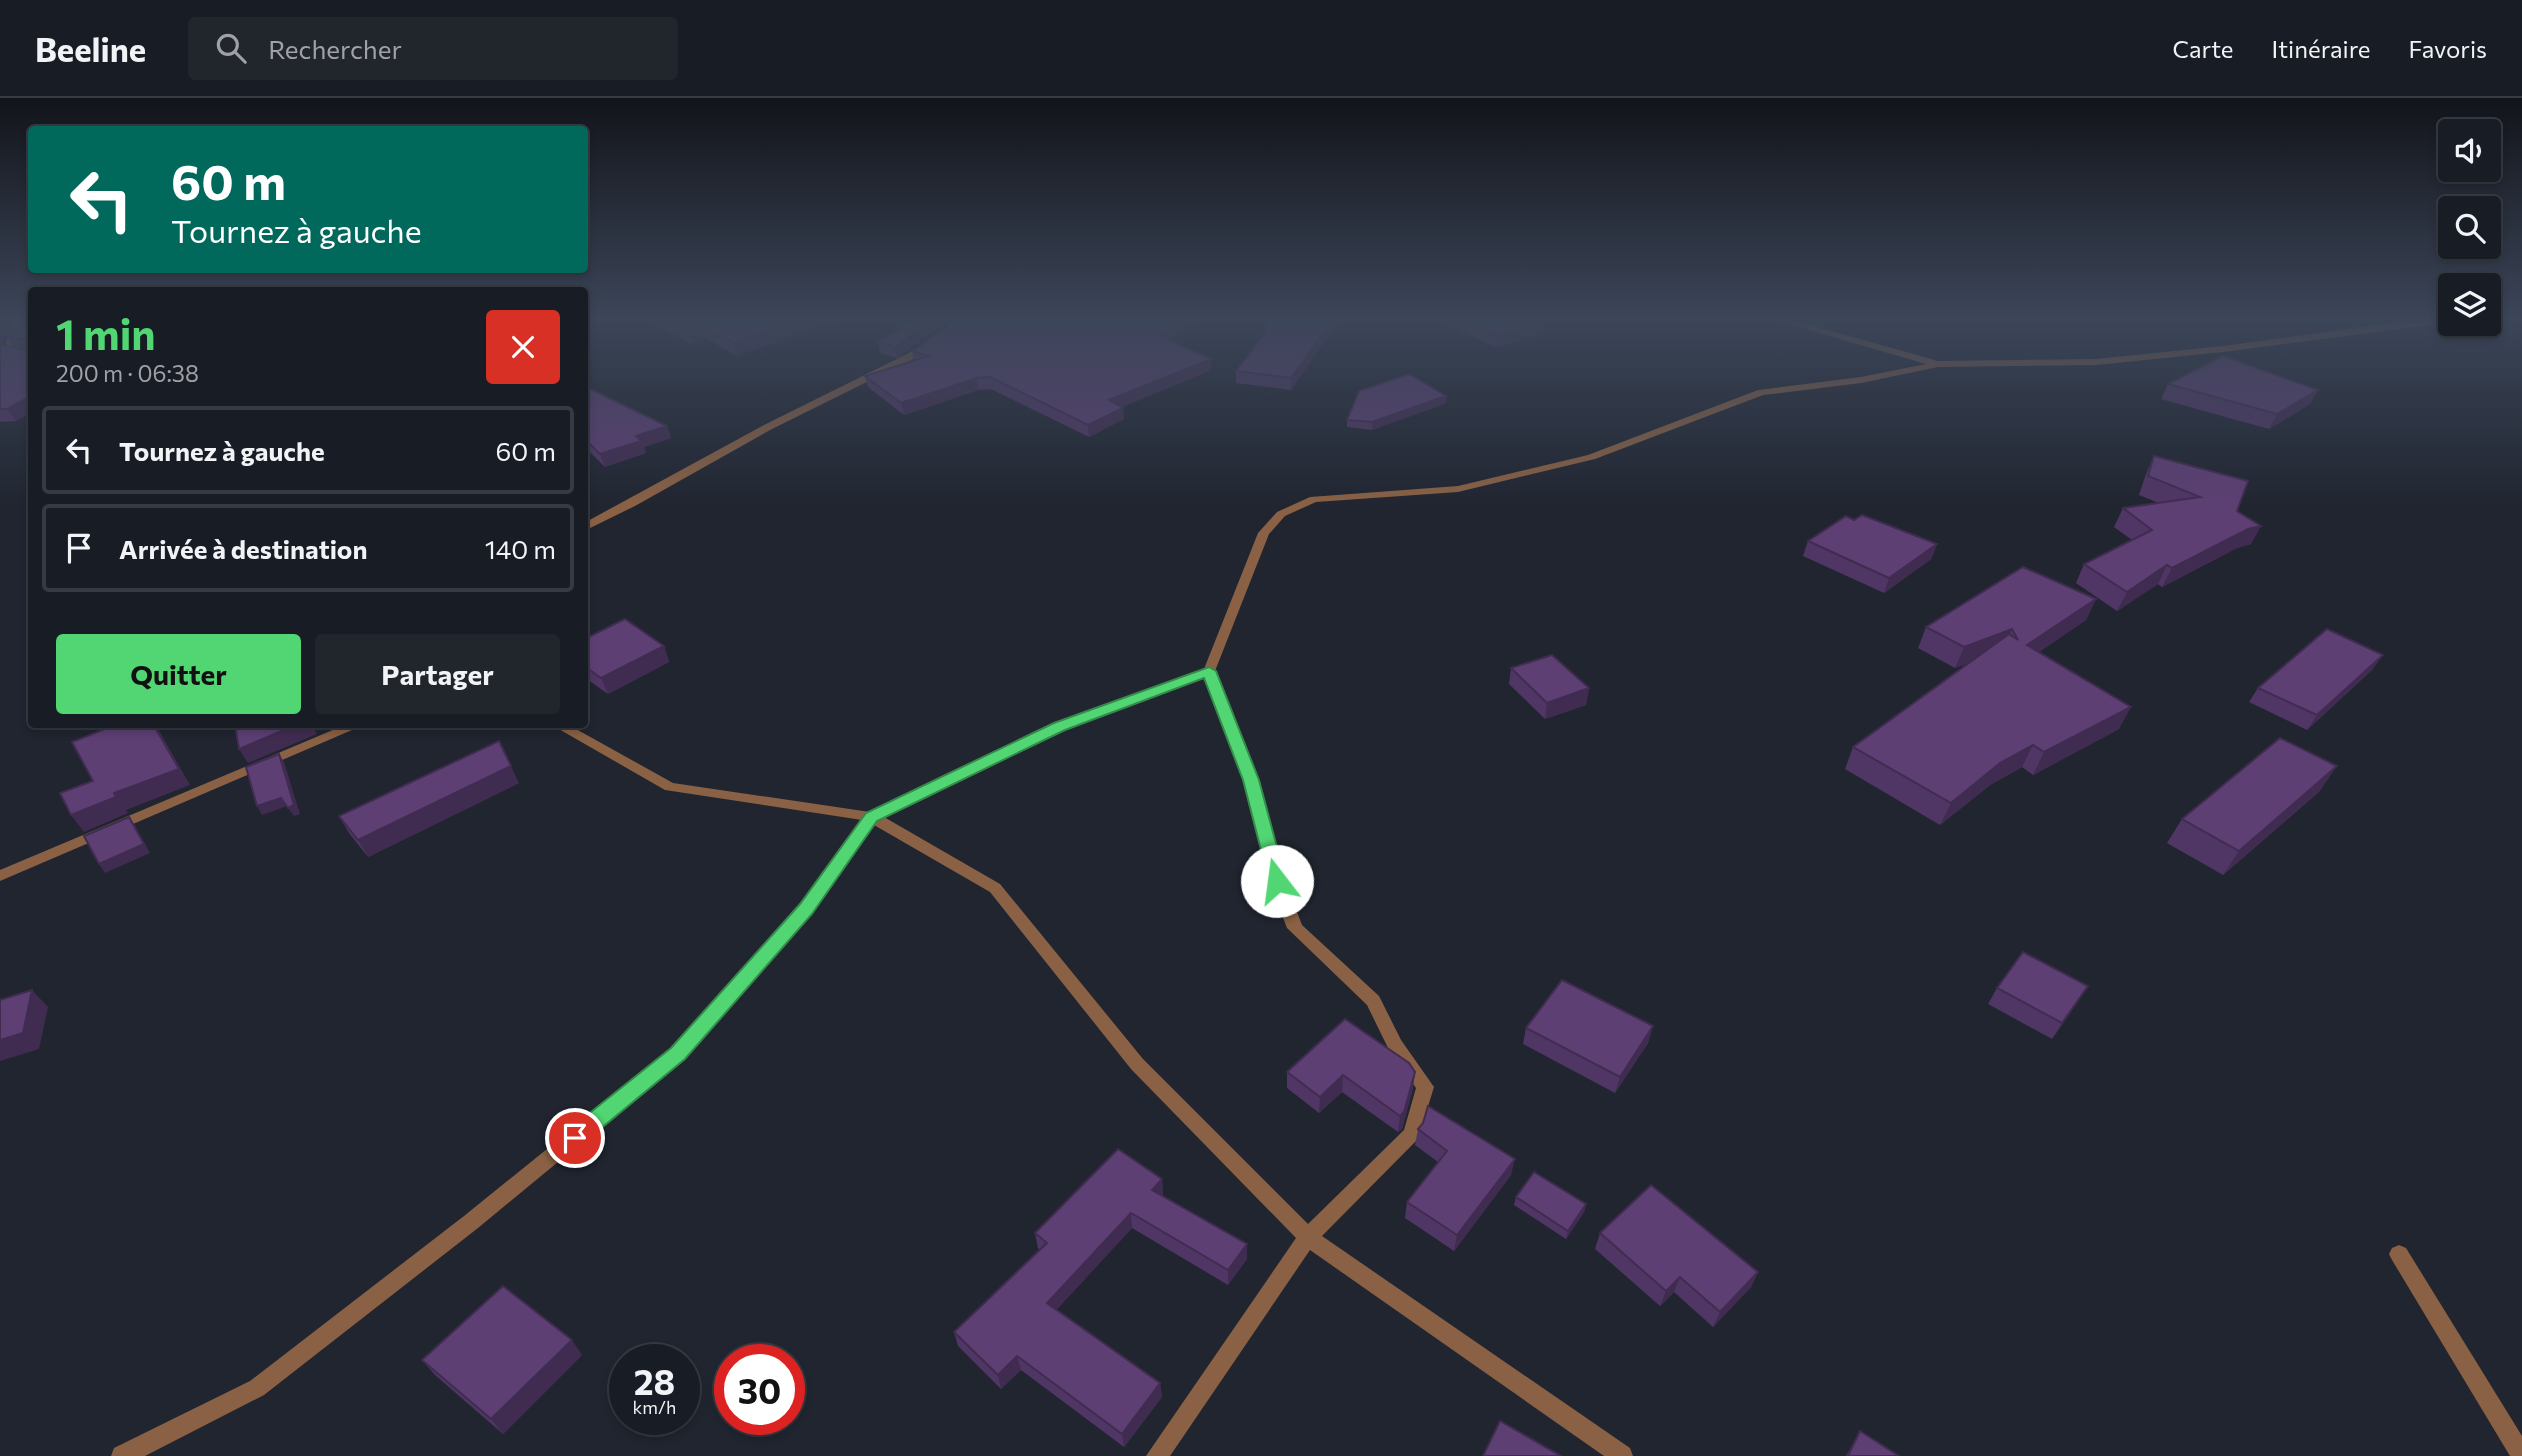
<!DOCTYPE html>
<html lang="fr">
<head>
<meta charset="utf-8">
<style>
  :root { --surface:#181c24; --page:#21252c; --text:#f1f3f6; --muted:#9fa1a6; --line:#363a41; --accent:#51d673 }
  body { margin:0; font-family:Commissioner,sans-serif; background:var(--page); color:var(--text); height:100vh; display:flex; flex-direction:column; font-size:26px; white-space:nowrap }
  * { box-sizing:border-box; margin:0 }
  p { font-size:23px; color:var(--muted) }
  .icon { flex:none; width:38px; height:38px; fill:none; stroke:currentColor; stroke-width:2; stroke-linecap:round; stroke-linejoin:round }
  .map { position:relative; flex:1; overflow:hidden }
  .sheet { position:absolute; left:28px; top:189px; width:560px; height:441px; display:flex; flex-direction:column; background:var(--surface); border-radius:7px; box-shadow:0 4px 10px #0003,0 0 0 2px var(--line) }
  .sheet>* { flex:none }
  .guide { position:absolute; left:28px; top:28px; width:560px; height:147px; border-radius:7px; box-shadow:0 4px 10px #0003,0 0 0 2px var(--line); background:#00695c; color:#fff; overflow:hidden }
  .tools { position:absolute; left:2438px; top:21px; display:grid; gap:14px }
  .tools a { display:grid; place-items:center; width:63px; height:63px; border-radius:7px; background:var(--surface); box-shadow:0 4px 10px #0003,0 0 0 2px var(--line); font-size:35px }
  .speed { position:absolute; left:609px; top:1246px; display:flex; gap:14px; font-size:35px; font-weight:700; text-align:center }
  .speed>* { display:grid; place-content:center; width:91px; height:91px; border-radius:50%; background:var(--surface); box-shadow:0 4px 10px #0003,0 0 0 2px var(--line); line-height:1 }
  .speed small { font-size:18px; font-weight:400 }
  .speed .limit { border:10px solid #d22; background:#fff; color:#111 }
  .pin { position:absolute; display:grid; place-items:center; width:60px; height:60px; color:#fff; margin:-30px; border:4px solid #fff; border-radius:50%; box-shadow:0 2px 7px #0007 }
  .me { position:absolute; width:77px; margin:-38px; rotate:345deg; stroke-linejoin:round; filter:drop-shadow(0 0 5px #0008) }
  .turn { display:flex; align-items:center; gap:24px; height:147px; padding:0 28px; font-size:32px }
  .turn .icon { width:91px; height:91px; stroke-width:2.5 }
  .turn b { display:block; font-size:49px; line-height:60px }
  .round { display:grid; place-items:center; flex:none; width:74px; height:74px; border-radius:7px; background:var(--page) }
  .headline { display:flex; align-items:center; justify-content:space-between; height:119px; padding:0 28px }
  h1 { font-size:42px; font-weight:700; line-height:52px; color:var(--accent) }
  .primary-button { display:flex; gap:14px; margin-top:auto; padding:14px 28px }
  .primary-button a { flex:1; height:80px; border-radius:7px; background:var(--accent); color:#111; font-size:28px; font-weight:700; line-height:80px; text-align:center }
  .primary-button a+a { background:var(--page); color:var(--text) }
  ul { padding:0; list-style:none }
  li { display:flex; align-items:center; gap:21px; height:88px; margin:0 14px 10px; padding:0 14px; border:4px solid var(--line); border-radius:7px }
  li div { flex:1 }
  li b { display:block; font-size:26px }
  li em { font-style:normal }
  header { display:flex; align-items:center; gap:42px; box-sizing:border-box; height:98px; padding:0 35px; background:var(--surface); border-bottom:2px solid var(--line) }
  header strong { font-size:33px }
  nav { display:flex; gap:38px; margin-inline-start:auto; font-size:24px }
  .search { width:490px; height:63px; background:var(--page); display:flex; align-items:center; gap:18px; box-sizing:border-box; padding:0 24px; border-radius:7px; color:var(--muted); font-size:26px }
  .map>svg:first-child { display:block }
</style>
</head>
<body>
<header>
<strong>Beeline</strong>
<div class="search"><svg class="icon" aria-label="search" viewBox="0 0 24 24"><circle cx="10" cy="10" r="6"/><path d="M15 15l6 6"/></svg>Rechercher</div>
<nav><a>Carte</a><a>Itinéraire</a><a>Favoris</a></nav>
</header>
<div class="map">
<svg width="2522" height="1358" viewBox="0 0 2522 1358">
  <rect width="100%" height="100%" fill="#202530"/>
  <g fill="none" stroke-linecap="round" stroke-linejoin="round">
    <g fill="#8a6144" fill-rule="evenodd">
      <polygon points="19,219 27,219 10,252 32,256 32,262 0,255"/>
      <path d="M1770 219H1782L1938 263 2096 261 2223 248 2437 219H2450V221L2422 228 2223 254 2096 267 1938 269 1861 285 1763 297 1595 361 1458 394 1316 404 1285 418 1269 436 1215 573 1258 682 1285 783 1302 827 1379 898 1401 942 1434 989 1418 1041 1322 1138 1630 1350 1633 1358H1604L1310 1152 1170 1358H1146L1296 1140 1131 971 990 794 874 727 811 815 684 960 478 1130 264 1297 145 1358H111L114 1350 250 1283 464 1118 672 950 801 807 862 722 665 692 550 626H567L673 685 870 714 1054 626 1204 571 1258 435 1277 414 1310 399 1458 388 1588 357 1758 292 1861 279 1926 266 1771 221ZM1205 579 1244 682 1269 783 1287 830 1367 907 1389 952 1416 990 1404 1032 1308 1126 1143 961 1000 786 884 719 1064 632Z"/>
      <polygon points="927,246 930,247 930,251 911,262 772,331 635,408 584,433 584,425 764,327"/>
      <polygon points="347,626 366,626 0,783 0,772"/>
      <polygon points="2399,1147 2406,1150 2522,1338 2522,1358 2510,1358 2392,1162 2389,1156 2392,1150"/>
    </g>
  </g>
  <g fill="#503664" fill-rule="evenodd">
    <path d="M0 219 15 220 32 219V314L16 323 0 324ZM6 238 14 250 2 247Z"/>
    <polygon points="653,219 845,219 737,258 705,240 691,246 655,227"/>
    <polygon points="920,219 953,219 897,260 880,255 878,244"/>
    <polygon points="957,219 1200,219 1169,242 1211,261 1211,272 1122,309 1124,321 1089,339 991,291 978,292 904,317 868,289 865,278 914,263 912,253 946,230"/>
    <polygon points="1264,219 1341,219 1291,292 1236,285 1236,273 1266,234"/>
    <polygon points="1431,219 1537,219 1545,224 1543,235 1496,249"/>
    <polygon points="2168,286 2318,292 2310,306 2269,331 2161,301"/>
    <polygon points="584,288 667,328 671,340 644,349 646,355 605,369 584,348"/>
    <polygon points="1446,305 1372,332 1347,329 1347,322"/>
    <polygon points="2154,358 2237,413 2251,446 2237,450 2162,489 2158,486 2117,513 2076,485 2084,466 2132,442 2114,429 2123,410 2159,405 2139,397 2146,376"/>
    <polygon points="1854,422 1937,446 1931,461 1884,495 1803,458 1808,443"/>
    <polygon points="2096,501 2086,522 2039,554 2119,631 2033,677 2022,669 1990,687 1940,727 1845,671 1853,649 1969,565 1955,570 1918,550 1926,529"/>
    <polygon points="584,541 664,548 669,564 608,596 584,579"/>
    <polygon points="1511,570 1589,590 1586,607 1545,621 1509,586"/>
    <polygon points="2373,571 2307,632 2249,604 2258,590"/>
    <polygon points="519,685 368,759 349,735 339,718"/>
    <polygon points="2320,693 2223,777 2167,745 2182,721"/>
    <polygon points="1997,890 2077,905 2052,941 1988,906"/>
    <polygon points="1345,921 1413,990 1402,1031 1398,1034 1342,994 1319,1015 1287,990 1287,974"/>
    <polygon points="1653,928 1648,945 1615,995 1523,946 1526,930"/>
    <polygon points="1418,1031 1511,1077 1454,1153 1405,1120 1407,1104 1438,1064 1415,1047"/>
    <polygon points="1162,1081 1163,1097 1162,1098 1247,1146 1247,1161 1228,1187 1132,1130 1056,1212 1160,1285 1162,1299 1124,1349 1021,1272 1001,1291 958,1248 954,1234 1040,1152 1038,1150 1035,1135"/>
    <polygon points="1516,1099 1586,1106 1584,1114 1566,1141 1514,1107"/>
    <polygon points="1600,1135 1758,1174 1751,1189 1713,1229 1674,1194 1660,1208 1595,1151"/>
    <polygon points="582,1257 503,1336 435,1277 422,1262"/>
    <polygon points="1860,1333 1899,1358 1846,1358"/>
  </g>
  <g fill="#412c51">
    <polygon points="3,219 14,219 15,220 0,251 0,224"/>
    <polygon points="806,219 845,219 737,258 734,245"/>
    <polygon points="936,219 953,219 897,260 895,249"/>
    <polygon points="1185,219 1200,219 1159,249 1159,238"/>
    <polygon points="1334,219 1341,219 1291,292 1291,280"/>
    <polygon points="1545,224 1543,235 1496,249 1497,238"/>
    <polygon points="702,227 705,240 691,246 687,232"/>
    <polygon points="1211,261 1211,272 1110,314 1109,302"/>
    <polygon points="977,280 978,292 904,317 901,305"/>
    <polygon points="2318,292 2310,306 2269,331 2277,316"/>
    <polygon points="32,297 32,314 16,323 7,311"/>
    <polygon points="1446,298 1446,305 1372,332 1372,324"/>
    <polygon points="1123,310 1124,321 1089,339 1088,327"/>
    <polygon points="667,328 671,340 644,349 646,355 605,369 600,356 636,338"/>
    <polygon points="2261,428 2251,446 2237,450 2162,489 2172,470 2248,431"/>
    <polygon points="1937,446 1931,461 1884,495 1889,480"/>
    <polygon points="2167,467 2158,486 2117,513 2127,494"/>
    <polygon points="2096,501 2086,522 2017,569 2027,547"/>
    <polygon points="2012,531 2003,553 1955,570 1964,549"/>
    <polygon points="664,548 669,564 608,596 601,580"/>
    <polygon points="2383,557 2373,571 2307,632 2317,617"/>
    <polygon points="1589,590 1586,607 1545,621 1547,605"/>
    <polygon points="2131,609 2119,631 2033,677 2044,654"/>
    <polygon points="153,626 158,631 190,687 126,712 128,715 84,734 71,717 114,695"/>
    <polygon points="298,626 312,626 317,636 248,665 239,651"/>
    <polygon points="2033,647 2022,669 1990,687 1940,727 1951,705 2000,665"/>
    <polygon points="279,656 284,664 300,716 294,718 288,710"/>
    <polygon points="511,668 519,685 368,759 358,742"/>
    <polygon points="2337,668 2320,693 2223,777 2239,753"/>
    <polygon points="281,700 287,708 262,717 257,708"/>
    <polygon points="129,719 135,728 150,755 105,775 99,766"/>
    <polygon points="2088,888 2077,905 2052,941 2062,925"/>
    <polygon points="32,892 48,909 39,951 0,963 0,942"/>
    <polygon points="1653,928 1648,945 1615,995 1620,979"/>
    <polygon points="1415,974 1413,990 1402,1031 1398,1034 1400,1018"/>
    <polygon points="1343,977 1342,994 1319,1015 1320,999"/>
    <polygon points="1515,1061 1511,1077 1454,1153 1457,1137"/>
    <polygon points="1162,1081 1163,1097 1154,1107 1152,1092"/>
    <polygon points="1586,1106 1584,1114 1566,1141 1568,1133"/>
    <polygon points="1131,1115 1132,1130 1050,1219 1047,1205"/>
    <polygon points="1247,1146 1247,1161 1228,1187 1228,1172"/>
    <polygon points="1758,1174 1751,1189 1713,1229 1720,1214"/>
    <polygon points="1680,1179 1674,1194 1660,1208 1666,1193"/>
    <polygon points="572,1242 582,1257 503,1336 491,1321"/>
    <polygon points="1017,1258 1021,1272 1001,1291 998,1277"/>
    <polygon points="1160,1285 1162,1299 1124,1349 1122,1336"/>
  </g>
  <g fill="#5d3f74" stroke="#412c51" stroke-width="2">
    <polygon points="16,219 32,219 32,297 7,311 0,311 0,246 24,252 27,250 26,242 6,238"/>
    <polygon points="661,219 806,219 734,245 702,227 687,232"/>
    <polygon points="920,219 936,219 895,249 878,244"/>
    <polygon points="957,219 1185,219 1159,238 1211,261 1109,302 1123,310 1088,327 990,279 977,280 901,305 865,278 929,258 912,253 946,230"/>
    <polygon points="1265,219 1334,219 1291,280 1236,273 1267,233"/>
    <polygon points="1455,219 1537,219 1545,224 1497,238"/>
    <polygon points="2223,258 2318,292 2277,316 2168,286"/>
    <polygon points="1409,276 1446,298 1372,324 1347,322 1359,293"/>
    <polygon points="584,288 667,328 636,338 641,343 600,356 584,340"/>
    <polygon points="2154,358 2248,383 2237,413 2261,428 2248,431 2172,470 2167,467 2127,494 2084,466 2152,432 2123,410 2200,399 2148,378"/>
    <polygon points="1862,417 1937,446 1889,480 1808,443 1846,418 1854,422"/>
    <polygon points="2023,469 2096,501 2027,547 2131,609 2044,654 2033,647 2000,665 1951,705 1853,649 2009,536 2018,542 2012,531 1964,549 1926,529"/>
    <polygon points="625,521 664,548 601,580 584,568 584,541"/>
    <polygon points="2327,531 2383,557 2317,617 2258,590"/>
    <polygon points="1552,557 1589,590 1547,605 1511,570"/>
    <polygon points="117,626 153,626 179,671 114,695 116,699 71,717 60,695 93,683 72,644"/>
    <polygon points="231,626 298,626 239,651 236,633"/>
    <polygon points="2280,640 2337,668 2239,753 2182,721"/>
    <polygon points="499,643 511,668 358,742 339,718"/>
    <polygon points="279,656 294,707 288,710 281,700 257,708 246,669"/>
    <polygon points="129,719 144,746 99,766 84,738"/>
    <polygon points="2023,854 2088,888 2062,925 1997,890"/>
    <polygon points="1562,882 1653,928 1620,979 1526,930"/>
    <polygon points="32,892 23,935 0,942 0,902"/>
    <polygon points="1345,921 1409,965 1415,974 1404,1014 1400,1018 1343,977 1320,999 1287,974"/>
    <polygon points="1428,1008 1515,1061 1457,1137 1407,1104 1447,1053 1418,1031 1423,1025"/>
    <polygon points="1118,1051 1162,1081 1152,1092 1247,1146 1228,1172 1131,1115 1047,1205 1160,1285 1122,1336 1017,1258 998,1277 954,1234 1047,1145 1035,1135"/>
    <polygon points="1534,1074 1586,1106 1568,1133 1516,1099"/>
    <polygon points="1651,1087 1758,1174 1720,1214 1680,1179 1666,1193 1600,1135"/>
    <polygon points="503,1188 572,1242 491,1321 422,1262"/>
    <polygon points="1500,1323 1561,1358 1483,1358"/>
    <polygon points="1860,1333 1899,1358 1848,1358"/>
  </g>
  <linearGradient id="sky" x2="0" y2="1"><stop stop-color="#12141a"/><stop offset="0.54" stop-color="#3c4659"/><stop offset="1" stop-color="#3c4659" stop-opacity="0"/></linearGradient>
  <rect width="2522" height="409" fill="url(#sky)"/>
  <polygon fill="#51d673" stroke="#358b4b" stroke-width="2" points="1209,569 1216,573 1259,682 1286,783 1283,787 1277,789 1269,783 1243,682 1204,580 1065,632 877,723 812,816 685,961 582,1046 575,1048 567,1046 564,1040 567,1033 671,950 800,806 866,715 1054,625"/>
</svg>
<div class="tools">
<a><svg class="icon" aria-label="sound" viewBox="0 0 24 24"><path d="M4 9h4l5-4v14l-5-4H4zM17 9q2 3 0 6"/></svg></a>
<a><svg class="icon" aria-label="search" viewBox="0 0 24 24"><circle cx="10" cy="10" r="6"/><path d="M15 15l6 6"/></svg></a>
<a><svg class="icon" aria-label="layers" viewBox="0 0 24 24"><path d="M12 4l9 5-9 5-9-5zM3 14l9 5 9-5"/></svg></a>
</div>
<div class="speed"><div>28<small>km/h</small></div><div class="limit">30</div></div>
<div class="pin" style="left:575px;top:1040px;background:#d93025"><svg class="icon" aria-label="arrive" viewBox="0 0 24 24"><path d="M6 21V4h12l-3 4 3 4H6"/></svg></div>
<svg class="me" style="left:1277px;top:783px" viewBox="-20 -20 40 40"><circle r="19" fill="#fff"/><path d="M0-13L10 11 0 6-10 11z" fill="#51d673"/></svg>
<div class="guide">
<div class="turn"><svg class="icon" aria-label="left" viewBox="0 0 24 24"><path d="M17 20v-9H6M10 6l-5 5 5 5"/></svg><div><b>60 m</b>Tournez à gauche</div></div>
</div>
<section class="sheet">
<div class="headline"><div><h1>1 min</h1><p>200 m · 06:38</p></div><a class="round" style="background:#d93025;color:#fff"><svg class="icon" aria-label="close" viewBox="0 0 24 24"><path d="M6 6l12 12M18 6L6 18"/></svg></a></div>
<ul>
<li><svg class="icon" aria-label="left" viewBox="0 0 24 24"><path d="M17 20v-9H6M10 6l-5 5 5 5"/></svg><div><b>Tournez à gauche</b></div><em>60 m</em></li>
<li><svg class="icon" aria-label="arrive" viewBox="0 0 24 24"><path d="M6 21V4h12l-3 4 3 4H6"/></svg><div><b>Arrivée à destination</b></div><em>140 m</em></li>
</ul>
<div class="primary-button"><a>Quitter</a><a>Partager</a></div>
</section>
</div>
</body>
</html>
